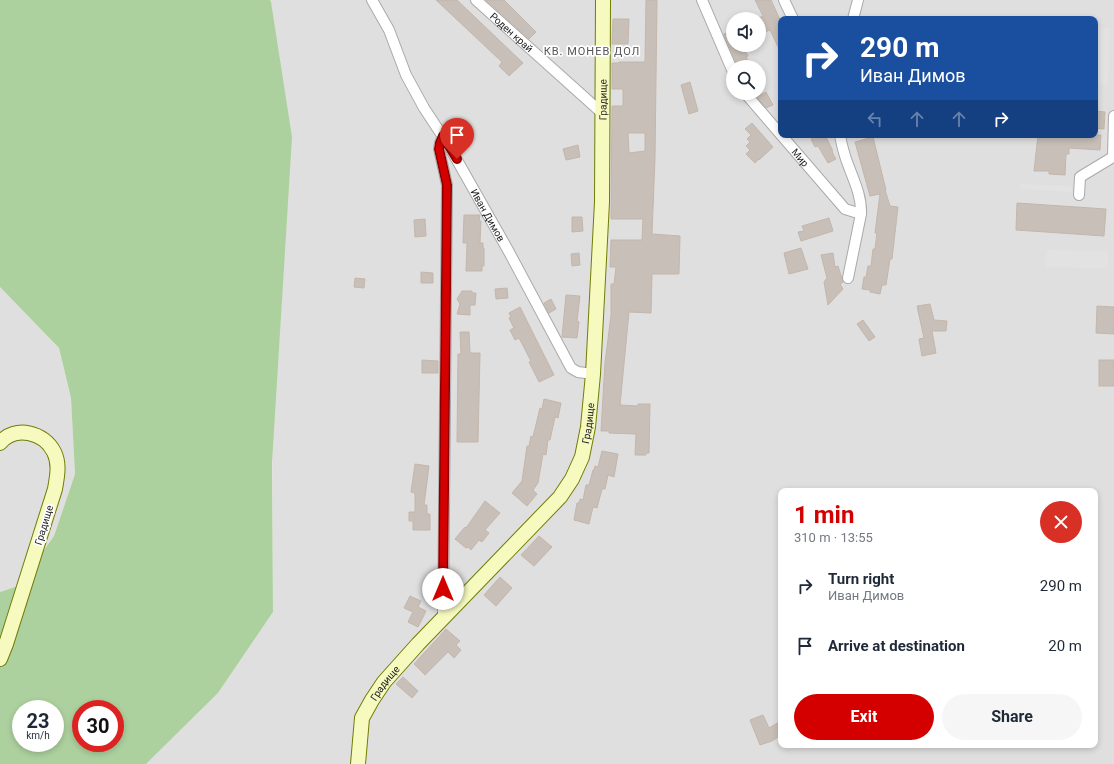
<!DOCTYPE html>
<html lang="en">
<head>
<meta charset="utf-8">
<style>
  :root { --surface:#fff; --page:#f6f6f7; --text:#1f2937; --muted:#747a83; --accent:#d40000 }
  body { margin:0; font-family:Roboto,sans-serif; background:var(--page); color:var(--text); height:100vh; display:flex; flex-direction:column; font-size:15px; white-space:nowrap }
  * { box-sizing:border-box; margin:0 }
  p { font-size:13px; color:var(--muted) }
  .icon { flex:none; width:22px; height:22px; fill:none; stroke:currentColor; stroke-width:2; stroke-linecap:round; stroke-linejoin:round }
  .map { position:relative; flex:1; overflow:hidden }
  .details { position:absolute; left:778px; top:488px; width:320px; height:260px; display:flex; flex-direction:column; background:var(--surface); border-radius:8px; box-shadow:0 2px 6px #0003 }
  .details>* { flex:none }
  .guide { position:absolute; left:778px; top:16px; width:320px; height:122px; border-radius:8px; box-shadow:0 2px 6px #0003; background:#1a4fa0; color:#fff; overflow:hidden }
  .controls { position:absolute; left:726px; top:12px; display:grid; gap:8px }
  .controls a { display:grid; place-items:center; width:40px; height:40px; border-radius:50%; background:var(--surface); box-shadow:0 2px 6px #0003; font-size:20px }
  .speed { position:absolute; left:12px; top:700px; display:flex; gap:8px; font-size:20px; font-weight:700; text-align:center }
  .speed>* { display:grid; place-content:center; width:52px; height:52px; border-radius:50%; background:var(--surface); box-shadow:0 2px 6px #0003; line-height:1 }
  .speed small { font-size:10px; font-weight:400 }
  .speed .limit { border:6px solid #d22; background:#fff; color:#111 }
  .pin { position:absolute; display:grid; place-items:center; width:34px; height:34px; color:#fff; margin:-41px -17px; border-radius:50% 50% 50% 0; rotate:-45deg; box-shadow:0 0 4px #0007 }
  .pin .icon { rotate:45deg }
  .me { position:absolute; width:44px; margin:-22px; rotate:0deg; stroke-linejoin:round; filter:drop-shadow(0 0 3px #0008) }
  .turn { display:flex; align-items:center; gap:14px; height:84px; padding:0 16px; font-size:18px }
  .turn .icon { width:52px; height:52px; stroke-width:2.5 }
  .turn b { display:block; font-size:28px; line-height:34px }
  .lanes { display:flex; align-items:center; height:38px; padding:0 16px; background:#0003; justify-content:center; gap:20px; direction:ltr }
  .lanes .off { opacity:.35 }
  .round { display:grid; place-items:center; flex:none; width:42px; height:42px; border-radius:21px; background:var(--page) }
  .overview { display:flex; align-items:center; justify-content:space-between; height:68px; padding:0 16px }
  h1 { font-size:24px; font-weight:700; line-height:30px; color:var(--accent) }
  .button { display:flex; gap:8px; margin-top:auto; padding:8px 16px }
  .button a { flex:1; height:46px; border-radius:24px; background:var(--accent); color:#fff; font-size:16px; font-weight:700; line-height:46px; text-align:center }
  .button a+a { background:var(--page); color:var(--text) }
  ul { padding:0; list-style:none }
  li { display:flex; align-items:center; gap:12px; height:60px; padding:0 16px }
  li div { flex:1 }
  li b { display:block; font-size:15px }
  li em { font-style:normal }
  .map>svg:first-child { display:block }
</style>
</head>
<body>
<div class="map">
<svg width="1114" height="764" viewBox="0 0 1114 764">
  <rect width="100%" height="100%" fill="#f2efe9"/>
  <g fill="#e0dfdf" fill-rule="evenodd">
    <path d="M270 0H1114V764H146L218 693 273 612ZM733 19H759V45H733ZM781 19H1095V135H781ZM733 67H759V93H733ZM781 491H1095V745H781Z"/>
    <polygon points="0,287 59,348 71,398 75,474 54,536 18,586 0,592"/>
  </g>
  <path fill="#add19e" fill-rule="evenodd" d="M0 0H270L271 2 292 137 272 463 273 612 218 693 146 764H0V592L18 586 54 536 75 474 71 398 59 348 0 287ZM21 709H55V743H21ZM81 709H115V743H81Z"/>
  <g fill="#e2e2e2">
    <polygon points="1095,27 1110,28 1108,85 1095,84"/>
    <polygon points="1020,184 1072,186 1072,192 1020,189"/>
    <polygon points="1046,250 1108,251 1108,268 1046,267"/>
  </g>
  <g fill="#c7bfb8" stroke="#c4b6ab" fill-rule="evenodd">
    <polygon points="436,0 457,0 523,63 509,76 499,66 502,62"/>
    <polygon points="486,0 504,0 536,32 529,39"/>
    <path d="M646 0H657L655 158 652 234 680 236 679 274H652L651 313 629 312 620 405 638 406V404H650L649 453H646V455H635L636 434 609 433V431H601L605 363 611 315V284H614L616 267H610L611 240H642L643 219H611L612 106H623V89H612V63H618L619 62H645ZM628 133H645V151L629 153Z"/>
    <polygon points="755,0 771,0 781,22 781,53 770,30 765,32 759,18 763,16"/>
    <polygon points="613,19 629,19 628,44 612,44"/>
    <polygon points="733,29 733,45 742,45 748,56 746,57 751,67 738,67 724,34"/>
    <polygon points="690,82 698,111 689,114 681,85"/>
    <polygon points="766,92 773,105 766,108 757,97"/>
    <polygon points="1095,111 1105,112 1104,129 1095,128"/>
    <polygon points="752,123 773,147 759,160 759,159 755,163 746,154 750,150 746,146 750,142 747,139 751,135 745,129"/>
    <polygon points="812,135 825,135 832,149 833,154 836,159 828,163 818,146 815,147 811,139 814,138"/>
    <polygon points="1038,135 1101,135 1100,150 1069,148 1069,154 1066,154 1065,175 1049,174 1049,171 1034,171"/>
    <polygon points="873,137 886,190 885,190 890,206 898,207 892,259 890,259 886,285 882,285 880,294 870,292 870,290 862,289 864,277 866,277 868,266 871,266 873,249 875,249 877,233 875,233 880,194 870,196 855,142"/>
    <polygon points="578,145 580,157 566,160 563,149"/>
    <polygon points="1017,203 1106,209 1104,236 1016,230"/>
    <polygon points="464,215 480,215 479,221 481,221 480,243 483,243 483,248 484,248 484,266 482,266 482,271 466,271 467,243 463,243"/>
    <polygon points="572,217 582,217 583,231 572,232"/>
    <polygon points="829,218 833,231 801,241 798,232 804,231 802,226"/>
    <polygon points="425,219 426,236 415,237 414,220"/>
    <polygon points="801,248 808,269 789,274 784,253"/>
    <polygon points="579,253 580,265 572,266 571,254"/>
    <polygon points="833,253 835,267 838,266 843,282 840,284 843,289 828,305 824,282 827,278 821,255"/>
    <polygon points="421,272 433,273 433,283 421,283"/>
    <polygon points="355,278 365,279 364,288 354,287"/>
    <polygon points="507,288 508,298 496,299 495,289"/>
    <polygon points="462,291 472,291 472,293 476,293 475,305 470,305 470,315 457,314 460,304 457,299"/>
    <polygon points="566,295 580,296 577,321 579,322 577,338 562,337"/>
    <polygon points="551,299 556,309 549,313 544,303"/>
    <polygon points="930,304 934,320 947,321 946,331 932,331 936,353 922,356 919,339 924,338 917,306"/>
    <polygon points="1097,306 1114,307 1114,334 1096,333"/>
    <polygon points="520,307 554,375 539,382 529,362 531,361 519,338 515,340 510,330 514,328 509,318 511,317 509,313"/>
    <polygon points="863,320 875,337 869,341 857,324"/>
    <polygon points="460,332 469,332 470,353 480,353 478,442 457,442 458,354 461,354"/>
    <polygon points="422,360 438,361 438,373 422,373"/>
    <rect x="1099" y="360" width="15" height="26"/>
    <polygon points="544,399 561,403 558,418 555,417 550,440 548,440 546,455 543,454 538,483 533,490 537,494 527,506 512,493 522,481 527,446 529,446 531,436 533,437 540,408 542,409"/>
    <polygon points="602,451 618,454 614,477 608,475 605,489 602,489 597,508 593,507 589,524 574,520 577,503 579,503 580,499 583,500 586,485 589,485 593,470 594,470 595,466 598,467"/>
    <polygon points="415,464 429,466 424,505 427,505 427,514 430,514 430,530 413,530 413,521 409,521 409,512 415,512 415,493 411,492"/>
    <polygon points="485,501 500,513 485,530 489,533 482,542 479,540 471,550 468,547 466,548 455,539 465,527 466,528"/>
    <polygon points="539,536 552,547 534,566 521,555"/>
    <polygon points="500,577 512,588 496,606 484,595"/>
    <polygon points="410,596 421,601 418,607 426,611 418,627 408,622 413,612 404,608"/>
    <polygon points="446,629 460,641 456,645 461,650 454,658 448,652 425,675 414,664"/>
    <polygon points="403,677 418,691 412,698 396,684"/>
    <polygon points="763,715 769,728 781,721 781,735 772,741 760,745 750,720"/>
  </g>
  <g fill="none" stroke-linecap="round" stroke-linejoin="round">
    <defs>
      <g id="street">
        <path id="s1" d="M372 0 389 30 406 75 424 108 449 146 509 252 571 368 578 372 593 374"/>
        <path id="s2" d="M476 0 602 113"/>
        <polyline points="702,0 733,72"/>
        <polyline points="784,0 793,19"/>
        <polyline points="853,19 858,0"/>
        <path id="s3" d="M745 93 845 209 861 214"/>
        <path d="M840 135C841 142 843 149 845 156 851 175 862 194 861 214L848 278"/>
        <polyline points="443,136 440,143 439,149 447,185 443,620"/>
        <polyline points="1079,195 1080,177 1113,157 1114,116"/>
      </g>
      <g id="secondary">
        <path d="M0 443C15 425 44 432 54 452 60 464 57 477 55 489L6 644 0 659"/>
        <path id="s4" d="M358 764 362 718 372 700 384 682 418 644 560 497 572 479 582 457 588 427 593 374 602 202 603 0"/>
      </g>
    </defs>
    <use href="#street" stroke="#a9a9a9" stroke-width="12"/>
    <use href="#secondary" stroke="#707d05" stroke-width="16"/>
    <use href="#street" stroke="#fff" stroke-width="10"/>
    <use href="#secondary" stroke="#f7fabf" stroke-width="14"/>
  </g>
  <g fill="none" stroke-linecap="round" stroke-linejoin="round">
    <defs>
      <polyline id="route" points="443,589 447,185 439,149 440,143 443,136 457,159"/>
    </defs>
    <use href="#route" stroke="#8a0000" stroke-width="10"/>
    <use href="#route" stroke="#d40000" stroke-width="7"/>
  </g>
  <g text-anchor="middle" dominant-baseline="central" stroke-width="3.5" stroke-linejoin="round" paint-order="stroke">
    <g font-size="10" fill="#222" stroke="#fff">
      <text stroke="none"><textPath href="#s2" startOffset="48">Роден край</textPath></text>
      <text stroke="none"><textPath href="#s4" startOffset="748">Градище</textPath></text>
      <text stroke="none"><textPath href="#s3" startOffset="85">Мир</textPath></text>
      <text stroke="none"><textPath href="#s1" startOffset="245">Иван Димов</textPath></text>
      <text stroke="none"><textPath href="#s4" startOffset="424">Градище</textPath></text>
      <text transform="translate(44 525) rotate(-73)">Градище</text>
      <text stroke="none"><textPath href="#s4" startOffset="88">Градище</textPath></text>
    </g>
    <g font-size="11" letter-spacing="1" fill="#555" stroke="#fff">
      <text x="592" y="51">КВ. МОНЕВ ДОЛ</text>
    </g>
  </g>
</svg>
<div class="controls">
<a><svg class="icon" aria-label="sound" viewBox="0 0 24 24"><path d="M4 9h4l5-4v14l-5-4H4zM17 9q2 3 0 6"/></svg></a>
<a><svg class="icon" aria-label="search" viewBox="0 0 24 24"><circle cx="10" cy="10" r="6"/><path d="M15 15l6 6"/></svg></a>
</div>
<div class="speed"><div>23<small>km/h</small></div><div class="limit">30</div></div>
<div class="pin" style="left:457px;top:159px;background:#d93025"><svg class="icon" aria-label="arrive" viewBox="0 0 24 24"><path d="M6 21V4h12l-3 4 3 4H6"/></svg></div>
<svg class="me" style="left:443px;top:589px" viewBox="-20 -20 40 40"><circle r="19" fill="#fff"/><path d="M0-13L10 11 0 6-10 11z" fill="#d40000"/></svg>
<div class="guide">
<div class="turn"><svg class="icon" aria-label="right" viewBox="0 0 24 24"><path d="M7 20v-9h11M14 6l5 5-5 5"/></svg><div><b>290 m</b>Иван Димов</div></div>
<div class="lanes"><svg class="icon off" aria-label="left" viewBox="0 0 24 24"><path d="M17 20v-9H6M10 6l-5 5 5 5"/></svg><svg class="icon off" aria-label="ahead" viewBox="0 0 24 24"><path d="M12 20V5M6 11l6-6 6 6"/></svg><svg class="icon off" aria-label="ahead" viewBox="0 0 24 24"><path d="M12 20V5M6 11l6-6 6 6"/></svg><svg class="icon" aria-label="right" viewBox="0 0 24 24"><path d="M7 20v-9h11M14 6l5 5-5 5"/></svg></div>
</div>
<section class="details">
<div class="overview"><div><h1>1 min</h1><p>310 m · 13:55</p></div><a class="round" style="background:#d93025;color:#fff"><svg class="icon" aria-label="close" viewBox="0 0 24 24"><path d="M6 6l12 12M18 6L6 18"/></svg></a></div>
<ul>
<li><svg class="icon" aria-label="right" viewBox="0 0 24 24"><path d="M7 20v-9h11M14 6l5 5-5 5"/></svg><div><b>Turn right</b><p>Иван Димов</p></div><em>290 m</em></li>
<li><svg class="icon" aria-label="arrive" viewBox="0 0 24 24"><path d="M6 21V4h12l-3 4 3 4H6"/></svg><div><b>Arrive at destination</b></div><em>20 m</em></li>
</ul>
<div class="button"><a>Exit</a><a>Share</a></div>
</section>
</div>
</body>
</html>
